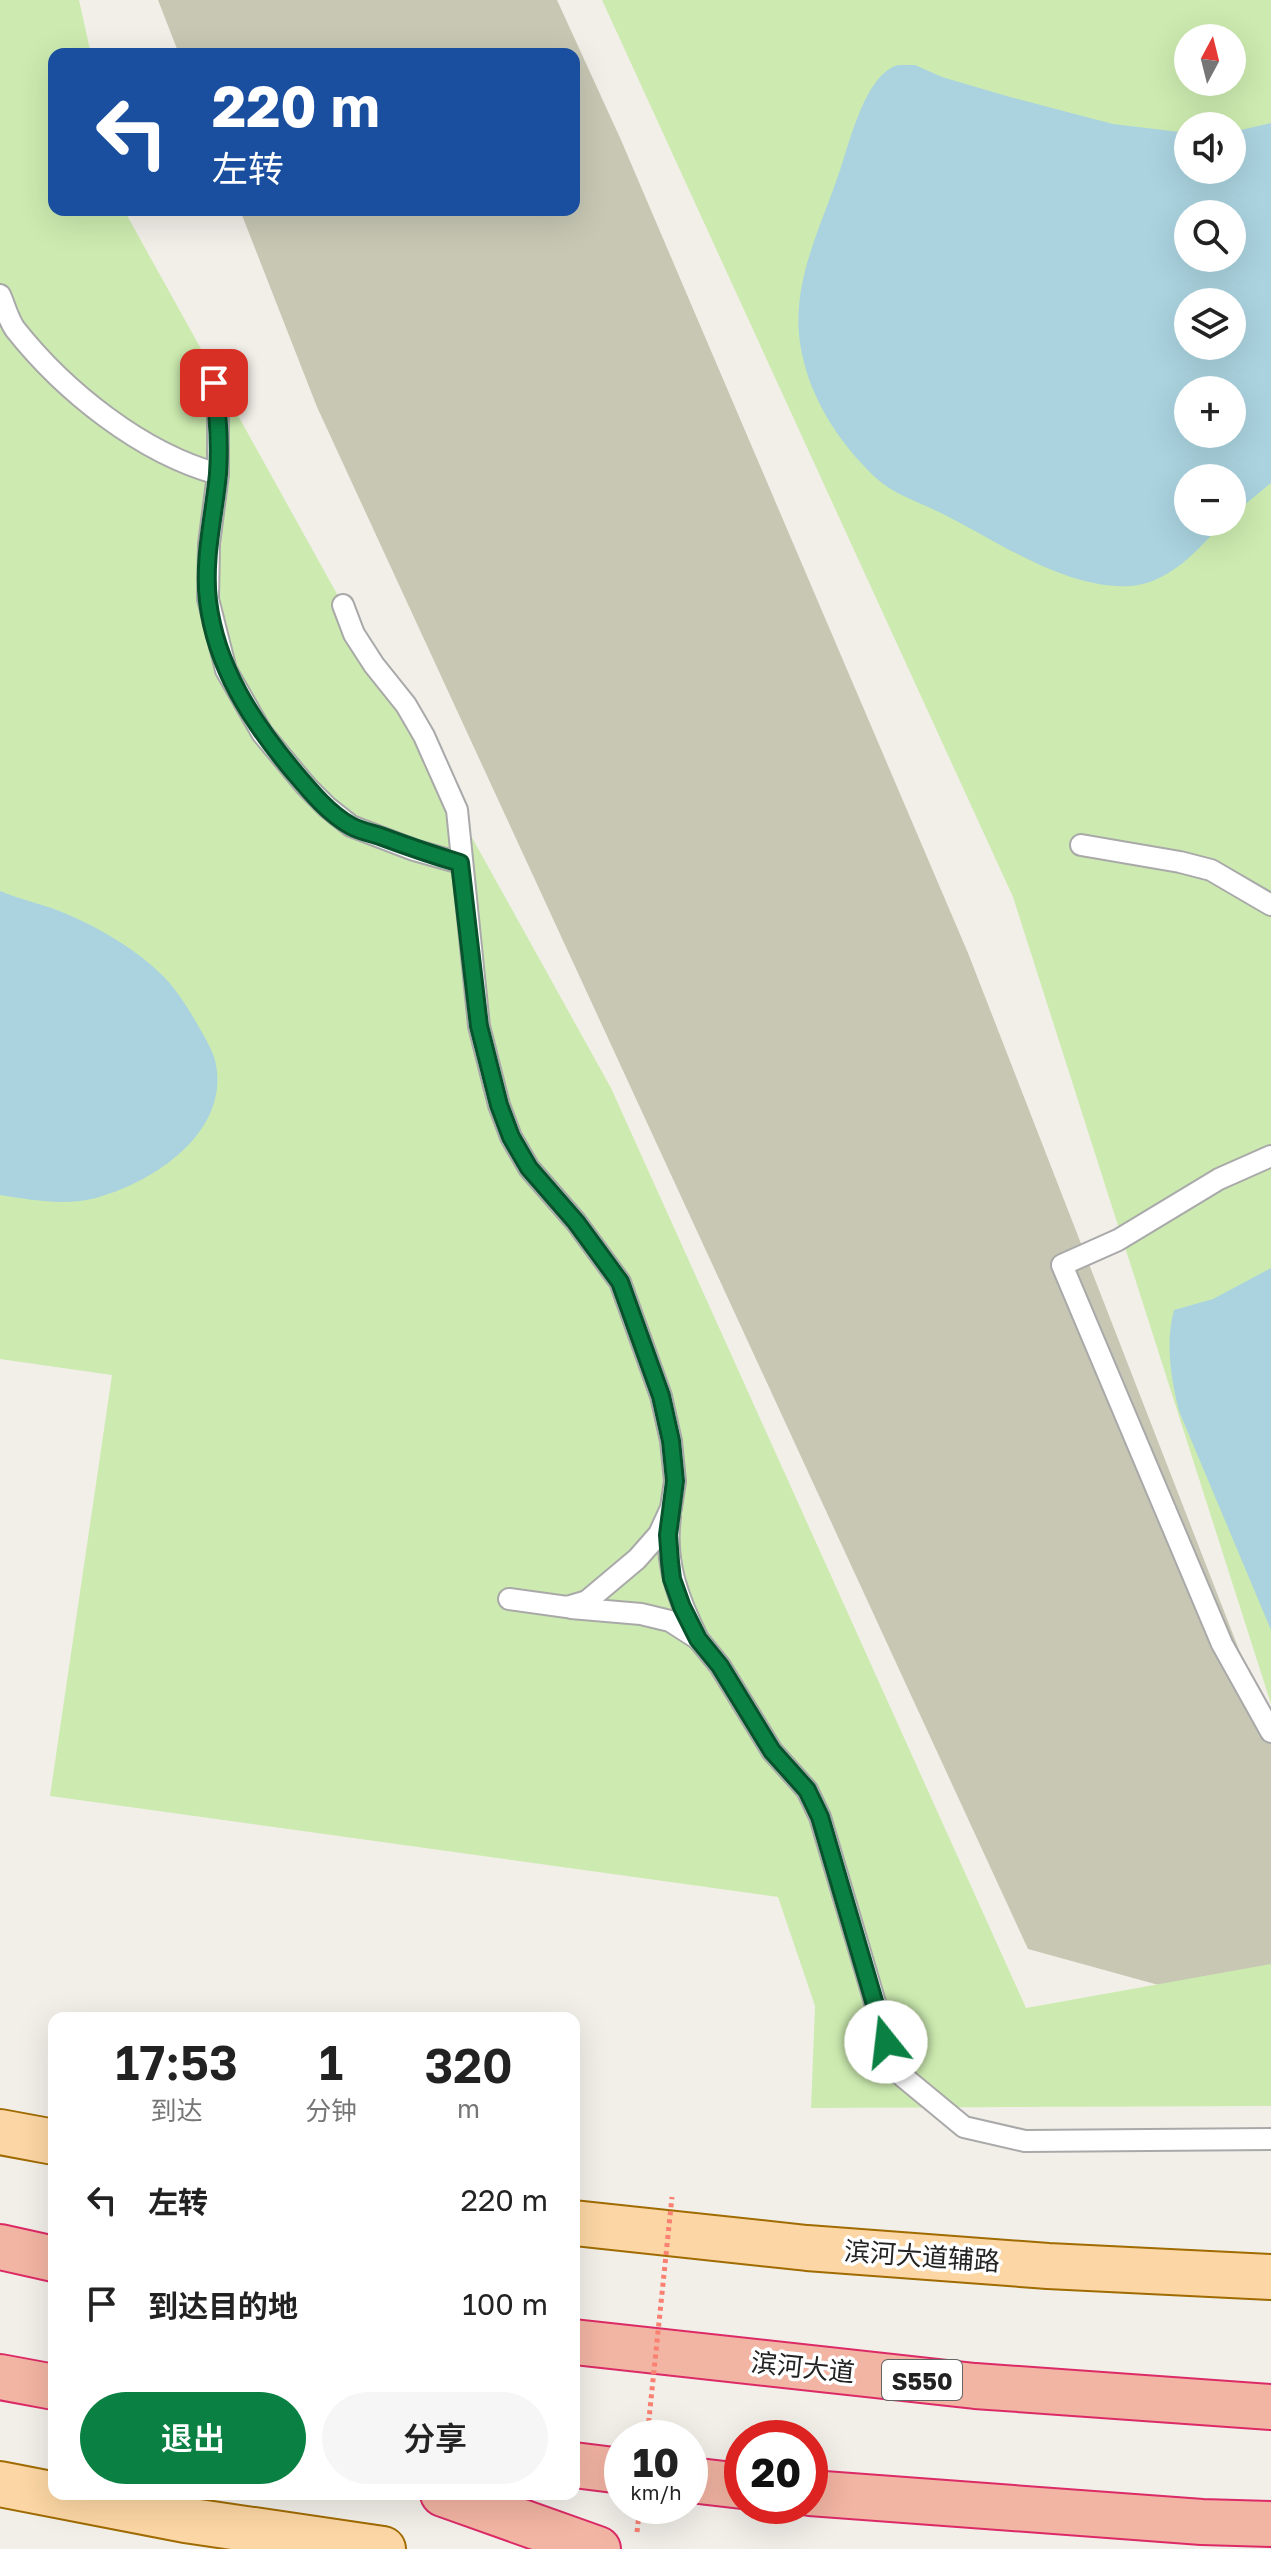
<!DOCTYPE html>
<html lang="zh">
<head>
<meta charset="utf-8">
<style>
  :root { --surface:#fff; --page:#f6f6f6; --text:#222; --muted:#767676; --accent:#0b8043 }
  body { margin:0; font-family:"Golos Text","Noto Sans SC",sans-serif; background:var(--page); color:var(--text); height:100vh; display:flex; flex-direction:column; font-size:30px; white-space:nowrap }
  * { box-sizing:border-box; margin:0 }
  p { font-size:26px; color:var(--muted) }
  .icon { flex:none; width:44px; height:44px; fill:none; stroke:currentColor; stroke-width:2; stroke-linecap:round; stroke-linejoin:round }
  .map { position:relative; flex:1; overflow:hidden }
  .panel { position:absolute; left:48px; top:2012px; width:532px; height:488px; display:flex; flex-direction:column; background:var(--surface); border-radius:16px; box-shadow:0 8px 32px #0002 }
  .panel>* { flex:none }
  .guide { position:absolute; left:48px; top:48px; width:532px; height:168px; border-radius:16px; box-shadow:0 8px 32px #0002; background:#1a4fa0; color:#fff; overflow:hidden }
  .needle { width:52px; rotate:7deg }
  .buttons { position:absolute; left:1174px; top:24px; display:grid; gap:16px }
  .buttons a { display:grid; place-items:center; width:72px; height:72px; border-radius:50%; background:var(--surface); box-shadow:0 8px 32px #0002; font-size:40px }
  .speed { position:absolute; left:604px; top:2420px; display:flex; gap:16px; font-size:40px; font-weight:700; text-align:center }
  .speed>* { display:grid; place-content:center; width:104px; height:104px; border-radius:50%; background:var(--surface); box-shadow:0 8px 32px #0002; line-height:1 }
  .speed small { font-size:20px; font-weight:400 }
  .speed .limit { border:12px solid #d22; background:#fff; color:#111 }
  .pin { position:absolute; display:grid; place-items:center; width:68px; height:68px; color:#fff; margin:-34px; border-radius:16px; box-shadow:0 4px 12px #0006 }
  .me { position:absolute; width:88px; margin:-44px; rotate:344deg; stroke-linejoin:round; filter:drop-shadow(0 0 6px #0008) }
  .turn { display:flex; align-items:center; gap:28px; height:168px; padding:0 32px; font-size:36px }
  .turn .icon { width:104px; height:104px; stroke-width:2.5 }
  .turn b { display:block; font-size:56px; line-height:68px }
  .eta { display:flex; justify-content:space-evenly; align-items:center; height:136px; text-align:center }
  .eta b { font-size:48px; font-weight:600; line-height:56px }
  .primary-button { display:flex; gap:16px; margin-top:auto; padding:16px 32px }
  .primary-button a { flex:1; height:92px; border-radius:48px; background:var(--accent); color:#fff; font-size:32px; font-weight:600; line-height:92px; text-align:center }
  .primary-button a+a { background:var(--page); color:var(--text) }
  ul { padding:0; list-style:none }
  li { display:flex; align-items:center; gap:24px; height:104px; padding:0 32px }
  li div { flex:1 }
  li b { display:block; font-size:30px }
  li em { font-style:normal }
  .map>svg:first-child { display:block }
</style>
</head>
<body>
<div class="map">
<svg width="1271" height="2549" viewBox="0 0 1271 2549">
  <rect width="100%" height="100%" fill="#f2efe9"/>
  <polygon fill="#c7c7b4" points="158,0 557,0 621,140 968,953 1271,1732 1271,2016 1028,1949 317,407 240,210 574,210 574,54 179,54"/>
  <g fill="#cdebb0" fill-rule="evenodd">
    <polygon points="0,0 79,0 91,54 54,54 54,210 124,210 611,1088 1026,2008 1271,1964 1271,2106 811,2108 815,2006 778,1897 50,1796 112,1375 0,1359"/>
    <path d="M602 0H1271V1704L1013 897ZM1188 38H1232V82H1188ZM1188 126H1232V170H1188ZM1188 214H1232V258H1188ZM1188 302H1232V346H1188ZM1188 390H1232V434H1188ZM1188 478H1232V522H1188Z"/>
  </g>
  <g fill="#aad3df" fill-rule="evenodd">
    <path d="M898 65H915L942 77 1010 97 1113 124 1188 133V170H1232V132L1271 123V483L1232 515V478H1188V522H1224C1198 549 1172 582 1131 586 1067 590 1000 543 945 515 922 503 896 496 876 478 838 442 808 396 800 343 791 280 822 226 841 167 851 138 866 74 898 65ZM1188 214H1232V258H1188ZM1188 302H1232V346H1188ZM1188 390H1232V434H1188Z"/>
    <path d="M0 891C22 900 47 905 69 915 101 929 135 949 160 973 175 987 186 1005 196 1022 203 1034 211 1047 215 1060 232 1131 155 1182 96 1198 65 1206 31 1200 0 1195Z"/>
    <path d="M1271 1268V1630L1179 1411C1171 1378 1165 1343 1174 1310L1213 1299Z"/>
  </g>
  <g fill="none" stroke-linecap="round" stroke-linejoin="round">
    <defs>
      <g id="service">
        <path d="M0 295C5 306 8 319 15 329 64 391 141 453 218 474"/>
        <polyline points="214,383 218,417 218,474 209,544 208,599 226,670 262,733 306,786 327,807 351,826 414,850 460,863"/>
        <polyline points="343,605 354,634 374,665 406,705 424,736 457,810 479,1026 499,1105 511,1137 529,1168 576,1222 620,1282 661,1396 671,1441 675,1481 671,1508 659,1534 637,1559 587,1601 567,1607 509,1599"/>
        <polyline points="1081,845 1180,862 1211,870 1271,905"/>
        <polyline points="1271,1156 1219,1179 1118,1240 1062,1265 1222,1644 1271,1732"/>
        <path d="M670 1517C664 1562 678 1599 698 1639"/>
        <polyline points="571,1608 641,1614 670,1621 698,1639 720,1666 772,1751 807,1790 820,1817 895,2070 964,2127 1025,2141 1271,2139"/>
      </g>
      <g id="primary">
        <polyline points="0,2132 54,2142"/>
        <polyline points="574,2223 807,2248 1048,2266 1271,2277"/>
        <polyline points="0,2484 185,2520 383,2549"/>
      </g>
      <g id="trunk">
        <polyline points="0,2247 54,2259"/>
        <polyline points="574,2342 975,2386 1271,2407"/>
        <polyline points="0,2377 54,2387"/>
        <polyline points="574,2465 622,2471"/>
        <polyline points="690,2480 742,2486"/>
        <polyline points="810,2493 1202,2522 1271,2524"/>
        <polyline points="443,2494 598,2549"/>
      </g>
    </defs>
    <use href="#service" stroke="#a9a9a9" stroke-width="24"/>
    <use href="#primary" stroke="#a06b00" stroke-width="48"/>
    <use href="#trunk" stroke="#dc2a67" stroke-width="48"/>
    <polyline stroke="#fa8072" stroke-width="5" stroke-dasharray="4 4" stroke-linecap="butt" points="637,2532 640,2506"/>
    <use href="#service" stroke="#fff" stroke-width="20"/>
    <use href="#primary" stroke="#fcd6a4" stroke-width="44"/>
    <use href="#trunk" stroke="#f2b4a3" stroke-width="44"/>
    <polyline stroke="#fa8072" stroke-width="5" stroke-dasharray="4 4" stroke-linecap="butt" points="647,2438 672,2197"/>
  </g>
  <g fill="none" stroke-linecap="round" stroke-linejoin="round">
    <defs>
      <path id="route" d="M214 383C218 413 220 444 218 474 214 516 203 558 208 601 216 667 252 722 294 772 310 791 329 814 351 826 360 831 371 833 380 836 407 846 433 855 460 863L479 1026 499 1105 511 1137 529 1168 576 1222 620 1282 661 1396 671 1441 675 1481 668 1535 670 1562 672 1579 682 1607 698 1639 720 1666 772 1751 807 1790 820 1817 886 2042"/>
    </defs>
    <use href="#route" stroke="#07532c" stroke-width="20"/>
    <use href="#route" stroke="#0b8043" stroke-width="14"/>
  </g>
  <g text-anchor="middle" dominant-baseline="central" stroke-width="7" stroke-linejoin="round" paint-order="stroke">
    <rect fill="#fff" stroke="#646464" stroke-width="2" x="882" y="2360" width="80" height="40" rx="6"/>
    <g font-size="24" font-weight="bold" fill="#222">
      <text x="922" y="2380">S550</text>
    </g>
    <g font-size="26" fill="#222" stroke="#fff">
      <text transform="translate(922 2256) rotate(4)">滨河大道辅路</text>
      <text transform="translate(803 2367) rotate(6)">滨河大道</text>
    </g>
  </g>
</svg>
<div class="buttons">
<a><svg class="needle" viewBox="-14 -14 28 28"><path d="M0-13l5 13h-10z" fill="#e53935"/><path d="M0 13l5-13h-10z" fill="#767676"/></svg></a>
<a><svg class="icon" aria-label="sound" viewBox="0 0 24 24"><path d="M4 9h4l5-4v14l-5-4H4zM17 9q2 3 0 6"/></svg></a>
<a><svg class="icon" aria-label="search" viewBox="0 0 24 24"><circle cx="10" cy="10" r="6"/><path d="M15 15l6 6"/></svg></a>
<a><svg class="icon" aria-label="layers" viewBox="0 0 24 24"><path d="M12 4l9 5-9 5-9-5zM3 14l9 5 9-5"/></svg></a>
<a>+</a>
<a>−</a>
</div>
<div class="speed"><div>10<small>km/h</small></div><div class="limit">20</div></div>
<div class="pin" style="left:214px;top:383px;background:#d93025"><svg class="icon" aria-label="arrive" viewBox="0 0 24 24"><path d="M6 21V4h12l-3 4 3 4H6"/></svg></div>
<svg class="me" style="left:886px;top:2042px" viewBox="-20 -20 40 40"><circle r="19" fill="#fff"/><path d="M0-13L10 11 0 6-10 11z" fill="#0b8043"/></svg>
<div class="guide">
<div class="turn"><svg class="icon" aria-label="left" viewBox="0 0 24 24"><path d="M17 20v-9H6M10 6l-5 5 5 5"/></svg><div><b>220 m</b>左转</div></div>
</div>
<section class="panel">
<div class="eta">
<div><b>17:53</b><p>到达</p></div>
<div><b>1</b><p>分钟</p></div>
<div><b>320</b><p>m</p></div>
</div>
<ul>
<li><svg class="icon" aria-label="left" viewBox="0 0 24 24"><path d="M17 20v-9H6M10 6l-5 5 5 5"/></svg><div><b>左转</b></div><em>220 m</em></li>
<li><svg class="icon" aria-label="arrive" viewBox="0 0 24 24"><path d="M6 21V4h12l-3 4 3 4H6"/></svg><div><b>到达目的地</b></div><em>100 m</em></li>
</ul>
<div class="primary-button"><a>退出</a><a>分享</a></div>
</section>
</div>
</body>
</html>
